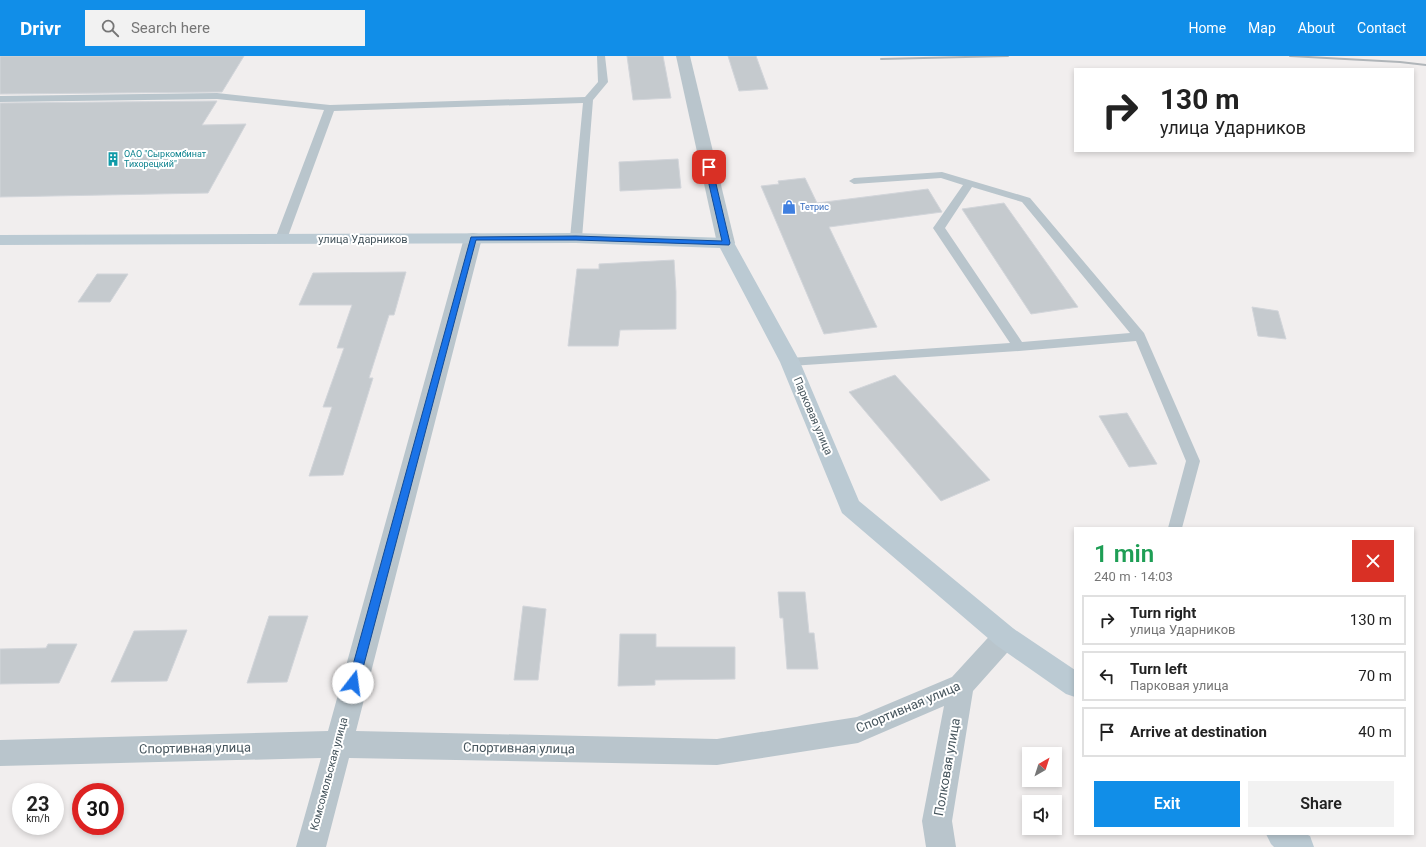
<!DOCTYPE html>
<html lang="en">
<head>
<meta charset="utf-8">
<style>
  :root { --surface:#fff; --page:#f2f2f2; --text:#222; --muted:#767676; --line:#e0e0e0; --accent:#118ee8 }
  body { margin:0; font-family:Roboto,sans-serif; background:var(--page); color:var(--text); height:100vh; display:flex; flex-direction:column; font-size:15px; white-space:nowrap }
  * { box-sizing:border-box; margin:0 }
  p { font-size:13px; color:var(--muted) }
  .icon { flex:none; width:22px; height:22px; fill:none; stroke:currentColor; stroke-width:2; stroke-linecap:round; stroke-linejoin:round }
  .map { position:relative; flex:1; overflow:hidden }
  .drawer { position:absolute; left:1074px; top:471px; width:340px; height:308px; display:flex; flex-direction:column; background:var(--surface); border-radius:0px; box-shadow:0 2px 6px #0003 }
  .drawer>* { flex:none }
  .hud { position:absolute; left:1074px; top:12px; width:340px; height:84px; border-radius:0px; box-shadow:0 2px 6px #0003; background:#fff; color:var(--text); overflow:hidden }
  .needle { width:26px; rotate:39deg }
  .buttons { position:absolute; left:1022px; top:691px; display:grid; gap:8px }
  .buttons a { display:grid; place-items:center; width:40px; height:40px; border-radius:0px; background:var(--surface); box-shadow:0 2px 6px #0003; font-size:20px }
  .speed { position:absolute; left:12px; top:727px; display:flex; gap:8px; font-size:20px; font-weight:700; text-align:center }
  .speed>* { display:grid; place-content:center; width:52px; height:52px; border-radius:50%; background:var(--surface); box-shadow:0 2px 6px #0003; line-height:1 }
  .speed small { font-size:10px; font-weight:400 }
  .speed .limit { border:6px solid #d22; background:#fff; color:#111 }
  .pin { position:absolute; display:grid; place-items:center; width:34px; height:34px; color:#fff; margin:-17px; border-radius:8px; box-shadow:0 2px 6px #0006 }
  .me { position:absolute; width:44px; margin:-22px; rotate:15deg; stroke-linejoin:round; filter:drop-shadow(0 0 3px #0008) }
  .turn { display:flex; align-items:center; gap:14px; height:84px; padding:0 20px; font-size:18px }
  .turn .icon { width:52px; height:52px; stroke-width:2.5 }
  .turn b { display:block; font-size:28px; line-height:34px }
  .round { display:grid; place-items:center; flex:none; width:42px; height:42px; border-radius:0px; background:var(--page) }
  .head { display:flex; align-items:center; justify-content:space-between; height:68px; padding:0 20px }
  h1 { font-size:24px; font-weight:600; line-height:30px; color:#1e9e55 }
  .button { display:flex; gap:8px; margin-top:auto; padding:8px 20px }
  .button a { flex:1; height:46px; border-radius:0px; background:var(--accent); color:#fff; font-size:16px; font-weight:600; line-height:46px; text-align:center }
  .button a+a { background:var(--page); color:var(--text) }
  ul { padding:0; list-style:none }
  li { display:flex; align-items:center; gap:12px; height:50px; margin:0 8px 6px; padding:0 12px; border:2px solid var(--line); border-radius:0px }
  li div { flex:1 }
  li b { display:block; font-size:15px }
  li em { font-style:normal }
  header { display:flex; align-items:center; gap:24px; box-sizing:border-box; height:56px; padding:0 20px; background:var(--accent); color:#fff }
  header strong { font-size:19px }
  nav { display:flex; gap:22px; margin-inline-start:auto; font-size:14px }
  .search { width:280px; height:36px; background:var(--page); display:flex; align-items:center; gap:10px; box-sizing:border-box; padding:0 14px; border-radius:0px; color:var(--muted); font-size:15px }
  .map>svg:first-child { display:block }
</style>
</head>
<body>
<header>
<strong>Drivr</strong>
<div class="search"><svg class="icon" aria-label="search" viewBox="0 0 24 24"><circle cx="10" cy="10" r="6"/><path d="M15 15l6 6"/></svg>Search here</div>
<nav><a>Home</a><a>Map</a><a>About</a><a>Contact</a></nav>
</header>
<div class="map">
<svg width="1426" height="791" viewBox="0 0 1426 791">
  <rect width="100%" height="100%" fill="#f1eeee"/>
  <g fill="#c5cace" stroke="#d2d5da">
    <polygon points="0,0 244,0 222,36 0,38"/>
    <polygon points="627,0 663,0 671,42 633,44"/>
    <polygon points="728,0 756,0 768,33 739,35"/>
    <polygon points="217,45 202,69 246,68 208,137 0,141 0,47"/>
    <polygon points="678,103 681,132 620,135 619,106"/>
    <polygon points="805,122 817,147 928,133 942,156 829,171 877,271 824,278 761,130 779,128 778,125"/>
    <polygon points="1004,147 1078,251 1031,258 962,153"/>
    <polygon points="674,204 676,236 676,273 620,274 618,290 568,290 577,213 599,213 599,208"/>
    <polygon points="406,216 394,259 389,259 369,322 373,322 343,419 309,420 332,351 323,351 344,292 337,292 352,249 299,249 313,217"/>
    <polygon points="97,218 128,218 110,246 78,246"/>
    <polygon points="1252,251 1278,255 1286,283 1258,280"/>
    <polygon points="895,319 990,424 941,445 849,336"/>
    <polygon points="1127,357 1157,408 1129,411 1099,360"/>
    <polygon points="778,536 805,536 809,577 814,577 818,613 787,613 783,562 780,562"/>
    <polygon points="523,550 546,553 538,624 514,624"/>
    <polygon points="269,560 308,560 287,626 247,627"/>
    <polygon points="187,574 167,625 111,626 134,575"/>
    <polygon points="620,578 656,578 656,591 735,591 735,623 655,624 655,629 618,630"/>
    <polygon points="48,588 77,588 59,627 0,628 0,593 46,592"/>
  </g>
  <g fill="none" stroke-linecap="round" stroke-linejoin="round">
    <g fill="#b9c5cc" fill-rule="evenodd">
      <polygon points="597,0 605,0 608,26 593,44 582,182 580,184 572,184 570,182 583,47 334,55 287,183 285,185 277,185 275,183 324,54 217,43 0,46 0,40 217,37 330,49 585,41 598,26"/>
      <path d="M942 116 1030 142 1144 277 1200 405 1182 472H1168L1186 405 1136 285 1019 295 790 310 785 309 784 306 785 303 790 302 1010 287 933 172 963 129 941 122 854 128 849 125 854 122ZM972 131 1022 146 1130 277 1022 286 945 172Z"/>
    </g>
    <g fill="#b9c5cc" fill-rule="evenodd">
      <polygon points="676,0 690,0 735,187 732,191 726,192 720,191 717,187"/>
      <polygon points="473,177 479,178 482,182 356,675 717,683 857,661 952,621 996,573 1005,570 1014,573 1018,581 1014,589 973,635 952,765 956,791 926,791 922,765 944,650 858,687 717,709 349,702 326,791 296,791 321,702 0,710 0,684 328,675 464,182 467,178"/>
    </g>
    <g fill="#bbcad3" fill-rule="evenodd">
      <polygon points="576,177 726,182 732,183 800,306 859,445 1014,573 1075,614 1075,641 1066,638 996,589 842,457 780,306 720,192 576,187 0,189 0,179"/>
      <polygon points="1266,778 1306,778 1310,780 1314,791 1274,791 1271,788"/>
    </g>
    <g stroke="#b0b5b9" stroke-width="2">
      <polyline points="1290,0 1400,6 1426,9"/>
      <polyline points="881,3 1008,0"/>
    </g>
  </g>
  <polygon fill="#1a73e8" stroke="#114b97" points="709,109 712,111 730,187 729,189 576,184 476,184 359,627 357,631 353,632 350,631 348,627 471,181 576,180 722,185 705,111"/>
  <defs>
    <symbol id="building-bare" viewBox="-9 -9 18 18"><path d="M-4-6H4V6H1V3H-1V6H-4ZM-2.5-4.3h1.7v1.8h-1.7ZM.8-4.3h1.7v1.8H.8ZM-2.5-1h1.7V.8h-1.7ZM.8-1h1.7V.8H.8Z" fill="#0f9aa8" stroke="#fff" stroke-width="2.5" paint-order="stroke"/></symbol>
    <symbol id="shop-bare" viewBox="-9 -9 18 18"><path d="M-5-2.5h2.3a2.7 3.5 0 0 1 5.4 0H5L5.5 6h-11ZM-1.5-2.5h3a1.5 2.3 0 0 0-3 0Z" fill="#3f7fe0" stroke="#fff" stroke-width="2.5" paint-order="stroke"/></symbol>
  </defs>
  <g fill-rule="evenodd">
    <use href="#building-bare" x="103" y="93" width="20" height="20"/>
    <use href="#shop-bare" x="779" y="141" width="20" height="20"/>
  </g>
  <g text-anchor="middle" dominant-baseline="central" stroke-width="4" stroke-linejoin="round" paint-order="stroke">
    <g font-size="9" fill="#0d838f" stroke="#fff" text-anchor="start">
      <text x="124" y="98">ОАО "Сыркомбинат<tspan x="124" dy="10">Тихорецкий"</tspan></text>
    </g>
    <g font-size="9" fill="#366cbe" stroke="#fff" text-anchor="start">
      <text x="800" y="151">Тетрис</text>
    </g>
    <g font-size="11" fill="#46555d" stroke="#fff">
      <text x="363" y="183">улица Ударников</text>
      <text transform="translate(813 360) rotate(67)">Парковая улица</text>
      <text transform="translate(329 718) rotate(-75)">Комсомольская улица</text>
    </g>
    <g font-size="13" fill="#46555d" stroke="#fff">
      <text transform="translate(908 651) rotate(-23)">Спортивная улица</text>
      <text transform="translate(195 692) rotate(-1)">Спортивная улица</text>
      <text transform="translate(519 692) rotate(1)">Спортивная улица</text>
      <text transform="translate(947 711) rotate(-80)">Полковая улица</text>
    </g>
  </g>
</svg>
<div class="buttons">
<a><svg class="needle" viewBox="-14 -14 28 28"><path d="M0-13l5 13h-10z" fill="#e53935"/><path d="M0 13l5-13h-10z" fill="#767676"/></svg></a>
<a><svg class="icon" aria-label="sound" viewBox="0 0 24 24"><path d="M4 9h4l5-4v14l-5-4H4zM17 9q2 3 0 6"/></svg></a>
</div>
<div class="speed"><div>23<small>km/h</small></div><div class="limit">30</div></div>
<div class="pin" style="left:709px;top:111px;background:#d93025"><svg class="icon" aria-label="arrive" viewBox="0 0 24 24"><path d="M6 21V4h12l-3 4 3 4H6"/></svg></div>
<svg class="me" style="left:353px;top:627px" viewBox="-20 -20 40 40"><circle r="19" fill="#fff"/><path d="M0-13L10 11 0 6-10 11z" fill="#1a73e8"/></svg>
<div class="hud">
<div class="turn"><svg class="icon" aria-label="right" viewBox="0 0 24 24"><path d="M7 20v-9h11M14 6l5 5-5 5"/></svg><div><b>130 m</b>улица Ударников</div></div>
</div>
<section class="drawer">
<div class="head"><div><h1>1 min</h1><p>240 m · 14:03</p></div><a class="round" style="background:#d93025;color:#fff"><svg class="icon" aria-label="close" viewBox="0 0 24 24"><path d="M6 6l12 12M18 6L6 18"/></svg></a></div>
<ul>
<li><svg class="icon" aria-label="right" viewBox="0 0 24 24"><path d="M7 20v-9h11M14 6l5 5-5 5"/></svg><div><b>Turn right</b><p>улица Ударников</p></div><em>130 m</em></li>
<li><svg class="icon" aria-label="left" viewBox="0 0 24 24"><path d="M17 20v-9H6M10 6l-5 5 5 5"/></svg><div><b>Turn left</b><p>Парковая улица</p></div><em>70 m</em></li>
<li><svg class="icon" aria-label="arrive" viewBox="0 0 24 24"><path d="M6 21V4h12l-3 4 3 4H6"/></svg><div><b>Arrive at destination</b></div><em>40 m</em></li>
</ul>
<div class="button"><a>Exit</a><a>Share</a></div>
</section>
</div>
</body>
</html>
